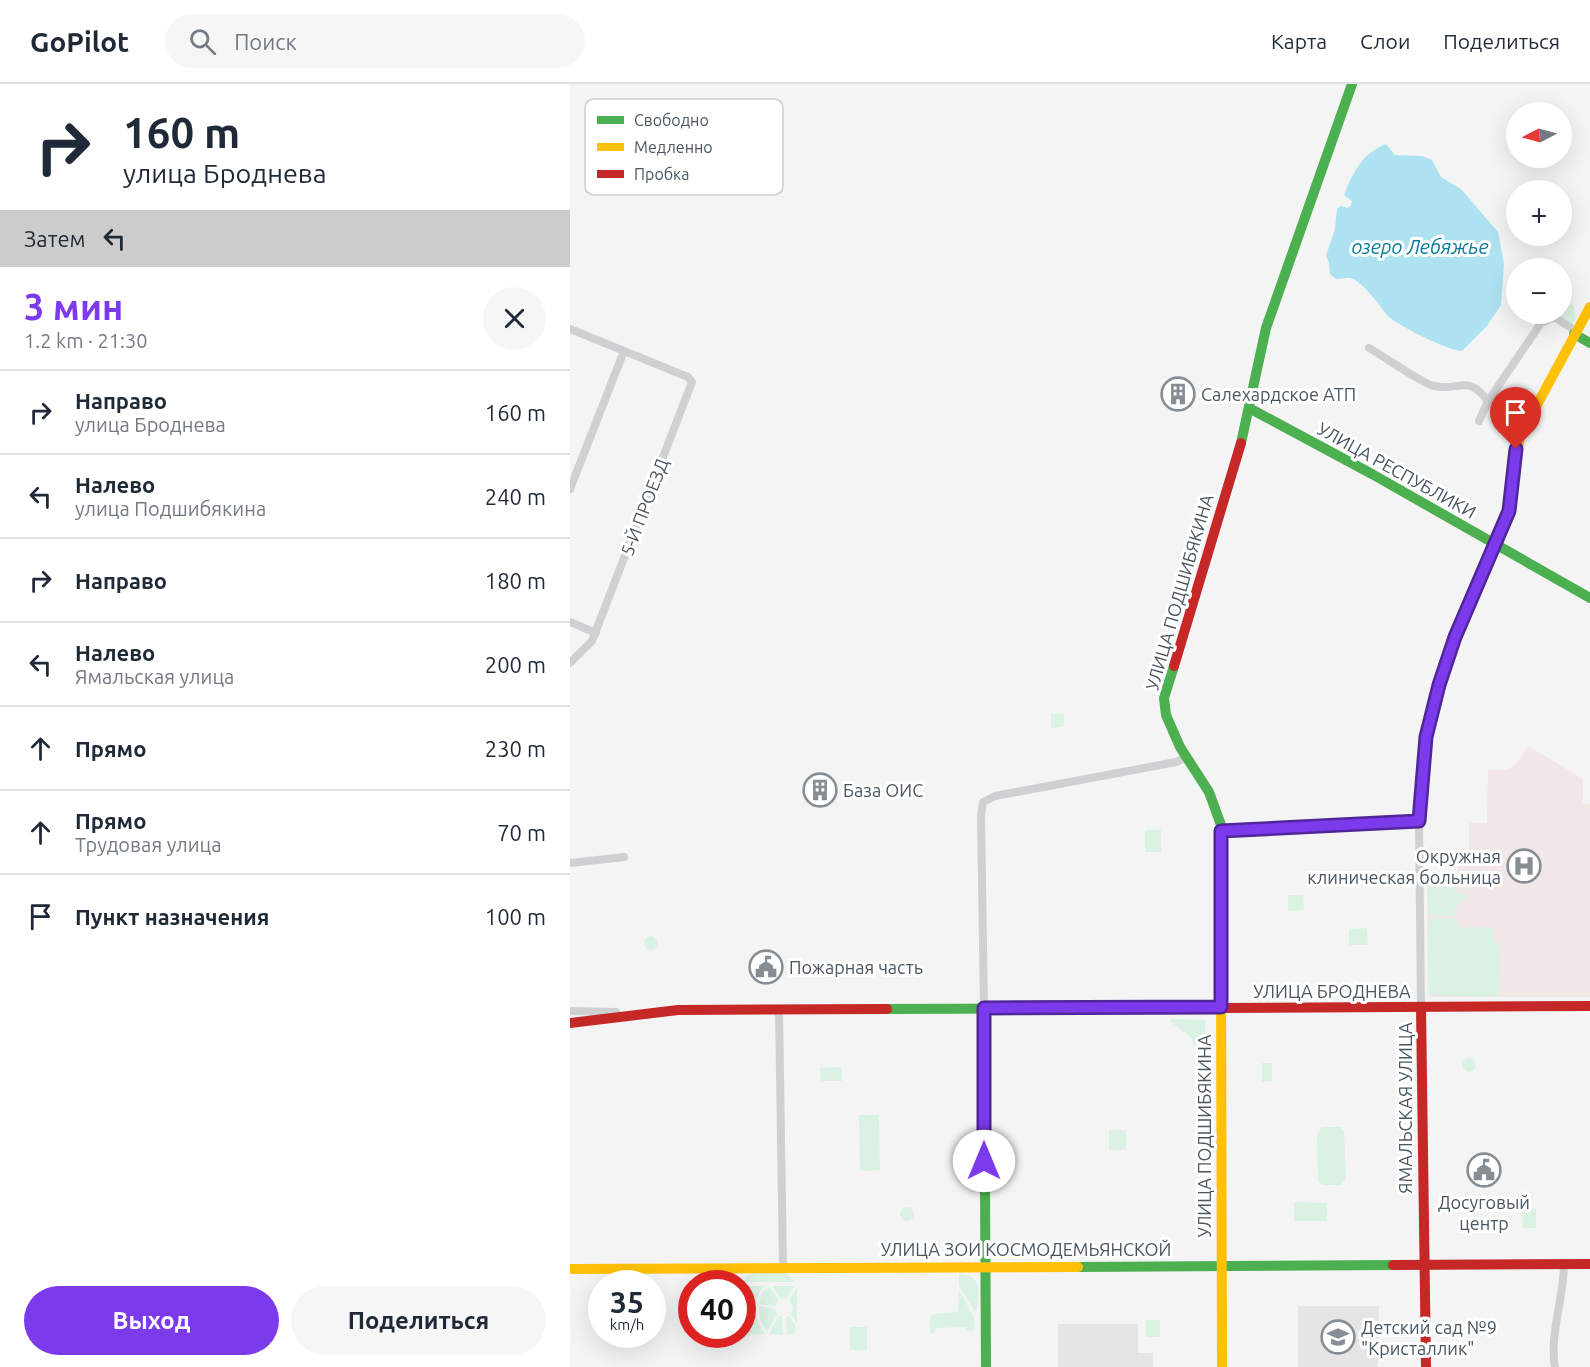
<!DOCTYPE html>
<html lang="ru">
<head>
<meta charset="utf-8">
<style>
  :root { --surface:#fff; --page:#f6f6f7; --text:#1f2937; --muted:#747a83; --line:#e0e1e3; --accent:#7c3aed }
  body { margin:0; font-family:Ubuntu,sans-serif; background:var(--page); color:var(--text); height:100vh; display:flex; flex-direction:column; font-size:22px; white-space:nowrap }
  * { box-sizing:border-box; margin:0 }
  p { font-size:20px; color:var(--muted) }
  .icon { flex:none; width:33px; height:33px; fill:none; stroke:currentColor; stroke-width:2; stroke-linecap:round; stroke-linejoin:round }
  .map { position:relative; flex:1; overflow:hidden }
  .panel { display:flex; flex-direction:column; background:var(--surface); width:570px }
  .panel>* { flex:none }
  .top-card { background:#fff; color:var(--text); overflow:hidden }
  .needle { width:39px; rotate:264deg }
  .controls { position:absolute; left:936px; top:18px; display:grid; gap:12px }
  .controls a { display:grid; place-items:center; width:66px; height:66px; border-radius:50%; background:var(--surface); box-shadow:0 6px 24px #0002; font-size:30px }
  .speed { position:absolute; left:18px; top:1186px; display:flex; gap:12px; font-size:30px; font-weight:700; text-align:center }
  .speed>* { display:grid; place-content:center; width:78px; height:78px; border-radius:50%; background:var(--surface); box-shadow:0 6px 24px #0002; line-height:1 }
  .speed small { font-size:15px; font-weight:400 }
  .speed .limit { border:9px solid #d22; background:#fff; color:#111 }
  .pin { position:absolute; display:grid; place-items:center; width:51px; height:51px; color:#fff; margin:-62px -26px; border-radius:50% 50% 50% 0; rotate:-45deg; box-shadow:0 0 6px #0007 }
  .pin .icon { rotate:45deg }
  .me { position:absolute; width:66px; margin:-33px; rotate:0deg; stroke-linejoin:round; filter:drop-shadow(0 0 4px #0008) }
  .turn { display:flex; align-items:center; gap:21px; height:126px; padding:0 24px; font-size:27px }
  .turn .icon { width:78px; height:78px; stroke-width:2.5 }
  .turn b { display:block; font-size:42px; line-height:51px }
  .then { display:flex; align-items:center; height:57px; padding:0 24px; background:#0003; gap:12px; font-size:22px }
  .round { display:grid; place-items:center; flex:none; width:63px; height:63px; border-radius:32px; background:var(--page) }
  .summary { display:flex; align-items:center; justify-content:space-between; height:102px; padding:0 24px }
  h1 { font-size:36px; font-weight:700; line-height:45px; color:var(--accent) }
  .cta { display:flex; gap:12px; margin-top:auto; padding:12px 24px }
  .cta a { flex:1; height:69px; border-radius:36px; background:var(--accent); color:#fff; font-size:24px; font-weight:700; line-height:69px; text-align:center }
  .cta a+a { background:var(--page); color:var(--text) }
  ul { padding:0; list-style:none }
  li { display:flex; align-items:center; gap:18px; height:84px; padding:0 24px; border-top:2px solid var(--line) }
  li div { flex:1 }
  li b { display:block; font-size:22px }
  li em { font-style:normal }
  header { display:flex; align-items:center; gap:36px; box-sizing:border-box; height:84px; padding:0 30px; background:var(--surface); border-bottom:2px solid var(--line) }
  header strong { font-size:28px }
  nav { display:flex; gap:33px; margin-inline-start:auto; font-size:21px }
  .search { width:420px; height:54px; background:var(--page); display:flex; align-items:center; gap:15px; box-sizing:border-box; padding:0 21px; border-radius:33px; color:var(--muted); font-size:22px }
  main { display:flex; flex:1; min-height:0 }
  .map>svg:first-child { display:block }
</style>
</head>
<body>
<header>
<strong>GoPilot</strong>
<div class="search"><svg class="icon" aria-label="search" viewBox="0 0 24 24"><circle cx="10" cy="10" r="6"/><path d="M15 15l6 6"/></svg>Поиск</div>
<nav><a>Карта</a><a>Слои</a><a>Поделиться</a></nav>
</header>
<main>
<section class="panel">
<div class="top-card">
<div class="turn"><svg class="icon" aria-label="right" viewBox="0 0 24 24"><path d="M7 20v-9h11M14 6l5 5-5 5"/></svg><div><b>160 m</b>улица Броднева</div></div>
<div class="then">Затем<svg class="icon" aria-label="left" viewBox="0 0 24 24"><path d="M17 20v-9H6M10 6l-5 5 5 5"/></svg></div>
</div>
<div class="summary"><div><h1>3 мин</h1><p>1.2 km · 21:30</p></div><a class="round"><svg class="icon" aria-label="close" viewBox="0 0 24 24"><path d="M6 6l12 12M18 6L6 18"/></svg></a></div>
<ul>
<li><svg class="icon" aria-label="right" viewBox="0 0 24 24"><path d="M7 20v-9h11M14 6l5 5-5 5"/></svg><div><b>Направо</b><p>улица Броднева</p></div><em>160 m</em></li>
<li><svg class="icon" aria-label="left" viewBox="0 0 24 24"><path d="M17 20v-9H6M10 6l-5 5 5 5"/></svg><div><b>Налево</b><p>улица Подшибякина</p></div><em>240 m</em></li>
<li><svg class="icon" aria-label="right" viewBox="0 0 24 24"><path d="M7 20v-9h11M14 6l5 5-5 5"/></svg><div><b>Направо</b></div><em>180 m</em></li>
<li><svg class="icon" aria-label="left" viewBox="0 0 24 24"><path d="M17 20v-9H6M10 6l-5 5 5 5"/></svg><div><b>Налево</b><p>Ямальская улица</p></div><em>200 m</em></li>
<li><svg class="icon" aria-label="ahead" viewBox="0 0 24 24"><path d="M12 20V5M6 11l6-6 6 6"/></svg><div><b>Прямо</b></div><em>230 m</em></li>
<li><svg class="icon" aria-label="ahead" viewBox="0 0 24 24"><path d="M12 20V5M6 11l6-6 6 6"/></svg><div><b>Прямо</b><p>Трудовая улица</p></div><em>70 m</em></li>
<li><svg class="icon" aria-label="arrive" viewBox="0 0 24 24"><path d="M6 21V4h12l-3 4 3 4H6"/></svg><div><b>Пункт назначения</b></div><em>100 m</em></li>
</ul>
<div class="cta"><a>Выход</a><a>Поделиться</a></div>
</section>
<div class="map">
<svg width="1020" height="1283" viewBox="0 0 1020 1283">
  <rect width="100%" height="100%" fill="#f4f4f4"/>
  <g fill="#e6e5e6">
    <polygon points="728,1222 809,1222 808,1283 728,1283"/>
    <polygon points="488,1240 568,1240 568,1269 583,1269 583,1283 488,1283"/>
  </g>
  <polygon fill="#f1e7e6" points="958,662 1013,695 1013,719 1020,720 1020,913 860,913 858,911 857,795 888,794 888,769 899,769 899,739 917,739 918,686 938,686 947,679"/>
  <g fill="#d9f2e3">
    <polygon points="999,220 1003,221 1006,234 1003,240 991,233"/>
    <polygon points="481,630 494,630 494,642 481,644"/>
    <rect x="575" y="746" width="16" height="22"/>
    <polygon points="858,800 882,800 890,811 900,811 883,826 884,831 859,832"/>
    <polygon points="718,811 733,811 734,826 718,827"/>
    <polygon points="886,834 889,844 922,843 923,854 930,865 929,913 858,911 859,835"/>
    <polygon points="797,844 798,861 779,861 779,845"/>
    <circle cx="81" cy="859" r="7"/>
    <polygon points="601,935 635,936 635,982 632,980 621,953 601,938"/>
    <circle cx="899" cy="981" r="7"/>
    <polygon points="692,979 702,979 702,997 692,998"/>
    <polygon points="271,983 272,997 251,997 250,984"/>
    <polygon points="289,1031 309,1031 310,1086 290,1087"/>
    <polygon points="752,1043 770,1043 774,1047 776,1095 771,1101 753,1101 748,1098 747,1050"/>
    <rect x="539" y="1046" width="17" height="20"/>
    <polygon points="724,1118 757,1119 757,1137 724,1137"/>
    <circle cx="337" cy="1130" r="7"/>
    <polygon points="952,1125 966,1125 966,1144 953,1144"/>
    <polygon points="182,1189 216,1189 225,1198 173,1198 176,1192"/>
    <path d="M389 1190C413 1190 409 1211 406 1229L389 1201Z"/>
    <path d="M173 1202H194C181 1217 184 1235 195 1250H182L174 1255Z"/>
    <polygon points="202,1202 224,1202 216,1216 211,1215"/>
    <polygon points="199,1203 209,1216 205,1222 189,1220 192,1209"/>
    <polygon points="227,1203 227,1239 221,1231 223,1223 219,1216"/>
    <polygon points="389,1206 404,1234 405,1246 396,1247 396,1243 366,1244 364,1250 360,1249 359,1238 363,1230 388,1228"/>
    <polygon points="189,1222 205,1225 207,1230 197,1248 190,1235"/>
    <polygon points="209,1232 212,1232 213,1251 199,1250"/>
    <polygon points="219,1232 226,1242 224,1250 217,1251 216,1233"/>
    <rect x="576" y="1236" width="14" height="17"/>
    <rect x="280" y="1243" width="17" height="23"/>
  </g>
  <path fill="#aee2f0" d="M816 60 825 71 852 72 862 76 871 93 891 105 928 148 934 180 931 221 917 242 892 267C879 267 824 240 816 230 809 220 792 197 780 194 777 193 770 195 766 195L760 190 759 178 756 172 765 145 767 125 771 122 778 124 781 121 782 117 774 111C782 90 793 68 816 60Z"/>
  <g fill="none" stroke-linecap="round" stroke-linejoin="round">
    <g stroke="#ced0d2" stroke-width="8">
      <polyline points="0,245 118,293 122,298 22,557 0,579"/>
      <path d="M799 264C814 272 850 299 864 302 889 308 897 289 918 317"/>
      <polyline points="909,337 918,317 971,239 984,233 1006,247"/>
      <polyline points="0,405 54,267"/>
      <polyline points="0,538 26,549"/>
      <polyline points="651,747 849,737"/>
      <polyline points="0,779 54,773"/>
      <polyline points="851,923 849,737 856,653 869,601 924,459"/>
      <polyline points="414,924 411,731 413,718 425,712 606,678 617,673"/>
      <polyline points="209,925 213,1183"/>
      <polyline points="0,927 46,928"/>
      <path d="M985 1283C979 1252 994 1213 994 1180"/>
    </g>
    <g stroke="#4caf50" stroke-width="10">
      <polyline points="1004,250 1020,259"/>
      <polyline points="679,324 802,390 1020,514"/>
      <polyline points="671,359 696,244 782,0"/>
      <polyline points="604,582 594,614 596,631 610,663 639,708 651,741 651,894"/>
      <polyline points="414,924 416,1283"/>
      <polyline points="317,925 652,924"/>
      <polyline points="508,1183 823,1181"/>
    </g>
    <g stroke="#ffc107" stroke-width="10">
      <polyline points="924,459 939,427 950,352 1020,223"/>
      <polyline points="651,894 652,1283"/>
      <polyline points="0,1185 508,1183"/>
    </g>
    <g stroke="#c62828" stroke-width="10">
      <polyline points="604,582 671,359"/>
      <polyline points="851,923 856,1283"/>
      <polyline points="652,924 1020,922"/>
      <polyline points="0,939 108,926 317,925"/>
      <polyline points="823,1181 1020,1180"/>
    </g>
  </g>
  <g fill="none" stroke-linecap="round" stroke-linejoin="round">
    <defs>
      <polyline id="route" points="414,1077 414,924 651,923 651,747 849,737 856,653 869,601 885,553 939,427 946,365"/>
    </defs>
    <use href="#route" stroke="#51269a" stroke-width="15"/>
    <use href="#route" stroke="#7c3aed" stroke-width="10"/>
  </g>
  <defs>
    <symbol id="building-ring" viewBox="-11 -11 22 22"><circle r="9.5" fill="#fff" stroke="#868d94" stroke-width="1.5"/><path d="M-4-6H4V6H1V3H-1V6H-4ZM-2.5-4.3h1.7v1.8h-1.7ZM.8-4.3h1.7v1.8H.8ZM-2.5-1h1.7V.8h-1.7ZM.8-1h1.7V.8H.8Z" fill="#868d94"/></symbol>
    <symbol id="hospital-ring" viewBox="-11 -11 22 22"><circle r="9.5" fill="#fff" stroke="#868d94" stroke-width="1.5"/><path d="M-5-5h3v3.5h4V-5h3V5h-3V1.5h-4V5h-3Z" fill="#868d94"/></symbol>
    <symbol id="civic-ring" viewBox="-11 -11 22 22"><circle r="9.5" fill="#fff" stroke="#868d94" stroke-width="1.5"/><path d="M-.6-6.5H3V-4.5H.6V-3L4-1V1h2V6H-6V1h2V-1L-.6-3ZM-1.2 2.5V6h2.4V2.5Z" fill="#868d94"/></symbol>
    <symbol id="school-ring" viewBox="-11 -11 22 22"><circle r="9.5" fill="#fff" stroke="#868d94" stroke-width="1.5"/><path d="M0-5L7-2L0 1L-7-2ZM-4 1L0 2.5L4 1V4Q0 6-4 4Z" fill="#868d94"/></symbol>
  </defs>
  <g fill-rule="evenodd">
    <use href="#building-ring" x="589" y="291" width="38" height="38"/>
    <use href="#building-ring" x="231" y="687" width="38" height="38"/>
    <use href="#hospital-ring" x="935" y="763" width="38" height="38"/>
    <use href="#civic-ring" x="177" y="864" width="38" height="38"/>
    <use href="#civic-ring" x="895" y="1067" width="38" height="38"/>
    <use href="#school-ring" x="749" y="1234" width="38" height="38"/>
  </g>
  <g text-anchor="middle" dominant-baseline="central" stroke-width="6" stroke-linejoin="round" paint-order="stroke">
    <g font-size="18" fill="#4a5661" stroke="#fff" text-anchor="start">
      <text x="631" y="310">Салехардское АТП</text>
      <text x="273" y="706">База ОИС</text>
      <text x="931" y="772" text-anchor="end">Окружная<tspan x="931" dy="21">клиническая больница</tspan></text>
      <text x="219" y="883">Пожарная часть</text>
      <text x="914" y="1118" text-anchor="middle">Досуговый<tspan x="914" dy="21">центр</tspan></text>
      <text x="791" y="1243">Детский сад №9<tspan x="791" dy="21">"Кристаллик"</tspan></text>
    </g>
    <g font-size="18" fill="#4a5661" stroke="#fff">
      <text transform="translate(827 386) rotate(29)">УЛИЦА РЕСПУБЛИКИ</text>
      <text transform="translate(74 423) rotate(-69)">5-Й ПРОЕЗД</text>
      <text transform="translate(609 508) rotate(-74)">УЛИЦА ПОДШИБЯКИНА</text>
      <text x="762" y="907">УЛИЦА БРОДНЕВА</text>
      <text transform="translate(835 1024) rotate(-90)">ЯМАЛЬСКАЯ УЛИЦА</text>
      <text transform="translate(634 1052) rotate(-90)">УЛИЦА ПОДШИБЯКИНА</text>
      <text x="456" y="1165">УЛИЦА ЗОИ КОСМОДЕМЬЯНСКОЙ</text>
    </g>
    <g font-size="20" font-style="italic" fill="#0c7c9b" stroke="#fff">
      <text x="850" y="162">озеро Лебяжье</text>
    </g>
  </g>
  <rect x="15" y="15" width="198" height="96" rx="9" fill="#fff" stroke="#c9ccd0" stroke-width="1.5"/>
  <rect x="27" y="32" width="27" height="8" fill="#4caf50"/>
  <rect x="27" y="59" width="27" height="8" fill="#ffc107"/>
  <rect x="27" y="86" width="27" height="8" fill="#c62828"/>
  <g font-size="16" fill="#4a5661">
    <text x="64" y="42">Свободно</text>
    <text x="64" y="69">Медленно</text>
    <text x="64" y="96">Пробка</text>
  </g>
</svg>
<div class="controls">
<a><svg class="needle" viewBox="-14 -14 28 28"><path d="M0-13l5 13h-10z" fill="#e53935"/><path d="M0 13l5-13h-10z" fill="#747a83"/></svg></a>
<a>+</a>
<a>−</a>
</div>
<div class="speed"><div>35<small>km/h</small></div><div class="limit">40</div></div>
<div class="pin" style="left:946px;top:365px;background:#d93025"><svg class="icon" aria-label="arrive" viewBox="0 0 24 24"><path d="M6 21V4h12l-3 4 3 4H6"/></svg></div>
<svg class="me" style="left:414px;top:1077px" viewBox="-20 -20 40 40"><circle r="19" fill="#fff"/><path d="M0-13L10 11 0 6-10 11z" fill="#7c3aed"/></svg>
</div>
</main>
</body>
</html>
